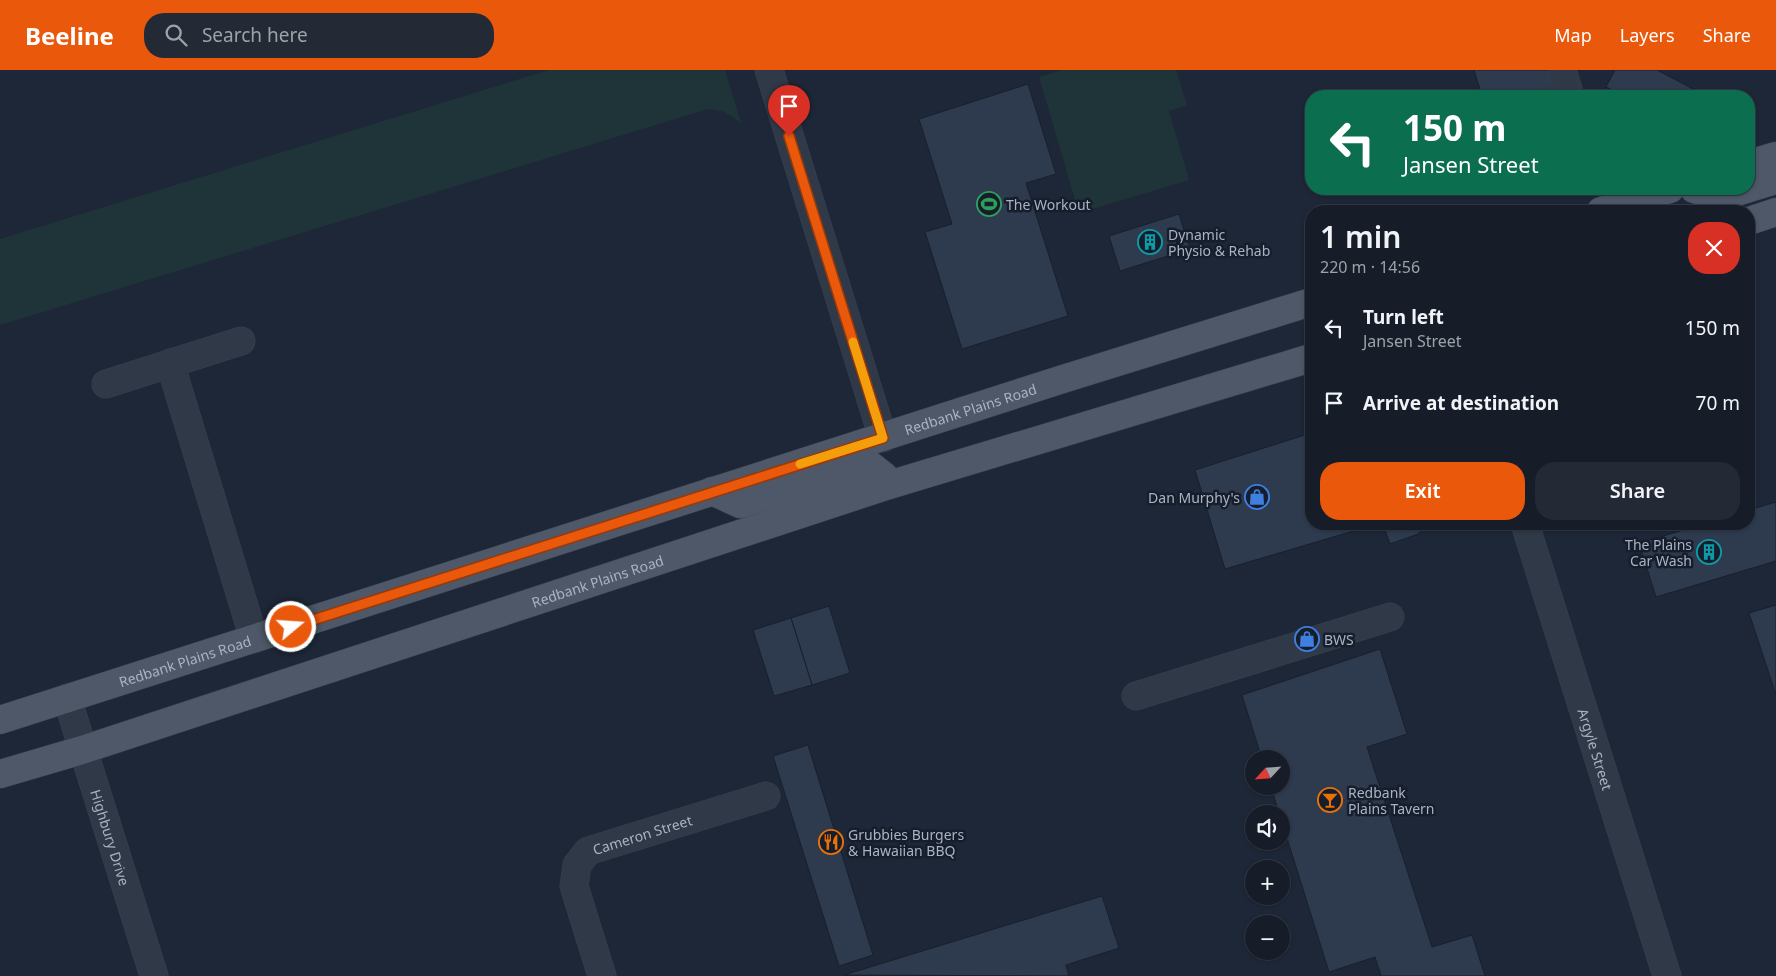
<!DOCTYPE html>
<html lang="en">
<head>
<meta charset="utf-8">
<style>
  :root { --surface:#161d29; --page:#232a35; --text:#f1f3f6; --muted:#9ea2a8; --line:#353b46; --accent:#ea580c }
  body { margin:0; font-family:"Noto Sans",sans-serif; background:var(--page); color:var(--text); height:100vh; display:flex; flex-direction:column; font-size:19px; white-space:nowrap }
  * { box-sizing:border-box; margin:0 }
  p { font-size:16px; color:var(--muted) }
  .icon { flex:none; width:28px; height:28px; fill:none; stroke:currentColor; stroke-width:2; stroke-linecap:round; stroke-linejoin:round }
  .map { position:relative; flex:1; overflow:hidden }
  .side { position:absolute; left:1305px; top:135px; width:450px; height:325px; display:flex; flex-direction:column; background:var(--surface); border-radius:20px; box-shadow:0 1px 4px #0004,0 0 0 1px var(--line) }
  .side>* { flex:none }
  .banner { position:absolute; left:1305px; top:20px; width:450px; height:105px; border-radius:20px; box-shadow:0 1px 4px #0004,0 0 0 1px var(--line); background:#0b6e4f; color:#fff; overflow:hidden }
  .needle { width:32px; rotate:244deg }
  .fabs { position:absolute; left:1245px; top:680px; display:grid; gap:10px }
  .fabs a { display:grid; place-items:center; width:45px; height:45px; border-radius:50%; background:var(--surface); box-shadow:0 1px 4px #0004,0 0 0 1px var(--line); font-size:25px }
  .pin { position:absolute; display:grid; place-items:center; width:42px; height:42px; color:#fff; margin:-51px -21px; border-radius:50% 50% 50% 0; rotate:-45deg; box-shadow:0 0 5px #0007 }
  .pin .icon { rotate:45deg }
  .me { position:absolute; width:55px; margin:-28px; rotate:72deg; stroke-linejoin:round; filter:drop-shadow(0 0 4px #0008) }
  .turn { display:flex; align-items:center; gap:18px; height:105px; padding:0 15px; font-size:22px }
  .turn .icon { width:65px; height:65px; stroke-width:2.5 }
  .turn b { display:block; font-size:35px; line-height:42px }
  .round { display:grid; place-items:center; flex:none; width:52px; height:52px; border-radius:20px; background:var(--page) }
  .summary { display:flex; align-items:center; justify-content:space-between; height:85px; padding:0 15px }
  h1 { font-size:30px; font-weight:600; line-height:38px }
  .primary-button { display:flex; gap:10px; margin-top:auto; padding:10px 15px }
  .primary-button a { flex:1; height:58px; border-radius:20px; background:var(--accent); color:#fff; font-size:20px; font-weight:600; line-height:58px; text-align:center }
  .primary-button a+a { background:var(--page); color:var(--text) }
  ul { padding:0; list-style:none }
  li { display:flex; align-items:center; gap:15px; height:75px; padding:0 15px }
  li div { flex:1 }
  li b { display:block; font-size:19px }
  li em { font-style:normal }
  header { display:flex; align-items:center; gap:30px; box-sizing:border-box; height:70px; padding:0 25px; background:var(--accent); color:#fff }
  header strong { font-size:24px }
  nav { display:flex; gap:28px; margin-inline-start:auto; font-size:18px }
  .search { width:350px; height:45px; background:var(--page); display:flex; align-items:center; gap:12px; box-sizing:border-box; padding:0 18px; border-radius:20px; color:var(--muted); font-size:19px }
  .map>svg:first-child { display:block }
</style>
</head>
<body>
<header>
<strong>Beeline</strong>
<div class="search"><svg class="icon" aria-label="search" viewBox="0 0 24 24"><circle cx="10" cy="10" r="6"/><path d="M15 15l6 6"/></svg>Search here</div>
<nav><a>Map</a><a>Layers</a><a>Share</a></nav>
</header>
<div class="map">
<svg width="1776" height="906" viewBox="0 0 1776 906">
  <rect width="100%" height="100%" fill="#1d2737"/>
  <g fill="#1f3438">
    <polygon points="549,0 725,0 741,53 725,42 708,39 0,255 0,169"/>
    <polygon points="1062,0 1176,0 1187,35 1169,41 1189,110 1079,143 1039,7"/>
  </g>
  <g fill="#2e3a4e" stroke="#18202d">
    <polygon points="1474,0 1550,0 1558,26 1482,26"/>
    <polygon points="1615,0 1657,0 1699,22 1697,26 1624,26 1606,17"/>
    <polygon points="1028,14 1056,104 1026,113 1068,246 962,279 925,162 952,154 919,49"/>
    <polygon points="1179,144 1190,179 1120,201 1109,166"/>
    <polygon points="1311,363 1311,454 1377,454 1225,499 1195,400"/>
    <polygon points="1776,432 1776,491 1656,527 1639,473 1704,454 1749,454 1749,440"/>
    <polygon points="1383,454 1428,454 1418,464 1390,474"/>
    <polygon points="1776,535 1776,625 1749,543"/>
    <polygon points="829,536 850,603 812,615 791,548"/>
    <polygon points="791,548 812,615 774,626 753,560"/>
    <polygon points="1380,579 1407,664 1367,677 1432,877 1472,865 1485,906 1381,906 1375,887 1329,902 1281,749 1281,744 1279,744 1271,716 1281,716 1281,689 1262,689 1242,625"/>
    <polygon points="808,675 873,885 839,896 773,686"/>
    <polygon points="1102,826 1119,878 1066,895 1069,906 844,905"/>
  </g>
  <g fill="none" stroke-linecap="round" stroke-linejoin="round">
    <defs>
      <g id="minor">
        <polyline points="769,0 883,368"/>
        <polyline points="1563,3 1570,26"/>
        <polyline points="170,293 254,569"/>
        <polyline points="106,314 241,271"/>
        <path id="s1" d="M1525 454 1667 906"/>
        <polyline points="1136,626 1390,547"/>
        <path id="s2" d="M67 628 154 906"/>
        <path id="s3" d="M602 906 574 816 577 795 588 781 766 726"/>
      </g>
      <g id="major">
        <polyline points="1749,94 1776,86"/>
        <polyline points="1749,118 1776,110"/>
        <polyline points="1694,119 1719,127 1746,119"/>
        <polyline points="1601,141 1670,119"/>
        <polyline points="1749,151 1776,142"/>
        <polyline points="712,421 740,434 870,395 884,406 889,415"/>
        <path id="s4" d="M0 650 1063 309 1311 232"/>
        <path id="s5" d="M0 704 82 680 889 415 1311 288"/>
      </g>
    </defs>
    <use href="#minor" stroke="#394250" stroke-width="29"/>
    <use href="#major" stroke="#394250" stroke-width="29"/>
    <use href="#minor" stroke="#303947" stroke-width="28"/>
    <use href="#major" stroke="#4e5868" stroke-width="28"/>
  </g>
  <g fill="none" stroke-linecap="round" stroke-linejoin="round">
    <defs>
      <polyline id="route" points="291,557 883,368 789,66"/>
    </defs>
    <use href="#route" stroke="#983908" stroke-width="12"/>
    <use href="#route" stroke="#ea580c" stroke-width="9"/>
    <polyline stroke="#f59e0b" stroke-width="9" points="800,394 883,368 853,272"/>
  </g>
  <defs>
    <symbol id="stadium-ring" viewBox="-11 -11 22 22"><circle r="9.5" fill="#161e2b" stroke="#2e9e5b" stroke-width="1.5"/><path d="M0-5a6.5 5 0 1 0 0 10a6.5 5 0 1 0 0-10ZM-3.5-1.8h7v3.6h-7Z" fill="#2e9e5b"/></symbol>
    <symbol id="building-ring" viewBox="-11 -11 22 22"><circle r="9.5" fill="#161e2b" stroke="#0f9aa8" stroke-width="1.5"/><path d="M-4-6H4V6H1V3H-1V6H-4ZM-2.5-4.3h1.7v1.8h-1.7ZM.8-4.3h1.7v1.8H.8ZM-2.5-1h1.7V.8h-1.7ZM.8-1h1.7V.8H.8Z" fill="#0f9aa8"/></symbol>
    <symbol id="shop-ring" viewBox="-11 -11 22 22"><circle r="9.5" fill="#161e2b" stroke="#3f7fe0" stroke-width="1.5"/><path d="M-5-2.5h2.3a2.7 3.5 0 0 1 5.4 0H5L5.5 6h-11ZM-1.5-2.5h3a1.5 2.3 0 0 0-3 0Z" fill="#3f7fe0"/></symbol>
    <symbol id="bar-ring" viewBox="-11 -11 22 22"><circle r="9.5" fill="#161e2b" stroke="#e8710a" stroke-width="1.5"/><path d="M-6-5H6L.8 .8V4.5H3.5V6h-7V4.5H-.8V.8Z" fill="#e8710a"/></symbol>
    <symbol id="restaurant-ring" viewBox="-11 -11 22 22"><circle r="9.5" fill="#161e2b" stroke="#e8710a" stroke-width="1.5"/><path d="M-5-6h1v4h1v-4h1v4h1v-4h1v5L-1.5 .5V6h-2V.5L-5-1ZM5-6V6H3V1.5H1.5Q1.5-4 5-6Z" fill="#e8710a"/></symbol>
  </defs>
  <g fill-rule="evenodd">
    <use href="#stadium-ring" x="975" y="120" width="28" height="28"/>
    <use href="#building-ring" x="1136" y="158" width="28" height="28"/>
    <use href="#shop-ring" x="1243" y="413" width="28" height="28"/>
    <use href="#building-ring" x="1695" y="468" width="28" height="28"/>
    <use href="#shop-ring" x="1293" y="555" width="28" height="28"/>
    <use href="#bar-ring" x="1316" y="716" width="28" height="28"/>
    <use href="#restaurant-ring" x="817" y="758" width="28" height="28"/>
  </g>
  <g text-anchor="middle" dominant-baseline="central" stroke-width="5" stroke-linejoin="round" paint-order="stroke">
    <g font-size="14" fill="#a9b3c5" stroke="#161e2b" text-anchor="start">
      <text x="1006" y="134">The Workout</text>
      <text x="1168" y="164">Dynamic<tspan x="1168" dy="16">Physio &amp; Rehab</tspan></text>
      <text x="1240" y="427" text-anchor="end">Dan Murphy's</text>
      <text x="1692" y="474" text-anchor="end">The Plains<tspan x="1692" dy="16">Car Wash</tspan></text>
      <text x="1324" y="569">BWS</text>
      <text x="1348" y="722">Redbank<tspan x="1348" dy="16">Plains Tavern</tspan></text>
      <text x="848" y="764">Grubbies Burgers<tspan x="848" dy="16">&amp; Hawaiian BBQ</tspan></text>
    </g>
    <g font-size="14" fill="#a9b3c5" stroke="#161e2b">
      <text stroke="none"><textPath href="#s4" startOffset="1019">Redbank Plains Road</textPath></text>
      <text stroke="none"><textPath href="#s5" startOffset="628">Redbank Plains Road</textPath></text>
      <text stroke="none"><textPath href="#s4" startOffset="194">Redbank Plains Road</textPath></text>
      <text stroke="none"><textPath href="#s1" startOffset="236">Argyle Street</textPath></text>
      <text stroke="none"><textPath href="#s3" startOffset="190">Cameron Street</textPath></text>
      <text stroke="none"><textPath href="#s2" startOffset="146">Highbury Drive</textPath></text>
    </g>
  </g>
</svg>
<div class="fabs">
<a><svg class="needle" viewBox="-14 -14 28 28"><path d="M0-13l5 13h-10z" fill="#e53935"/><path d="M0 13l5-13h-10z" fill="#9ea2a8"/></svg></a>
<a><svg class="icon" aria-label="sound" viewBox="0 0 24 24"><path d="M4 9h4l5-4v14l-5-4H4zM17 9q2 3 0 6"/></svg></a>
<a>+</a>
<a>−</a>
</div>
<div class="pin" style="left:789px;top:66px;background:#d93025"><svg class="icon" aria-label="arrive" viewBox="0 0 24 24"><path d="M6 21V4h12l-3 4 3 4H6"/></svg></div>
<svg class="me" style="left:291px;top:557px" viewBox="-20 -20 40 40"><circle r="17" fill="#ea580c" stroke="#fff" stroke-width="3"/><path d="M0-11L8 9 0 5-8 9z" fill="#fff"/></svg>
<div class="banner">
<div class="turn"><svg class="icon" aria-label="left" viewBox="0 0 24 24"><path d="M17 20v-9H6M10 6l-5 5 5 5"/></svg><div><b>150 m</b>Jansen Street</div></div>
</div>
<section class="side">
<div class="summary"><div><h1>1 min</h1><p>220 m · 14:56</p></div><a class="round" style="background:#d93025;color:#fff"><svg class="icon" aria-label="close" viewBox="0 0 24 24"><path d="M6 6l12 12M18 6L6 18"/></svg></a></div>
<ul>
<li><svg class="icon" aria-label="left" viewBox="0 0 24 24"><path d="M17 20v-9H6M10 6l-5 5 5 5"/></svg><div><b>Turn left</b><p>Jansen Street</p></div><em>150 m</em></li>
<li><svg class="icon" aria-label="arrive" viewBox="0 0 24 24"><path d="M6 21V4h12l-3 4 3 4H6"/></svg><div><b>Arrive at destination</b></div><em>70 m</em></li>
</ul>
<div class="primary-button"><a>Exit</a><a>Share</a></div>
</section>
</div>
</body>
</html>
